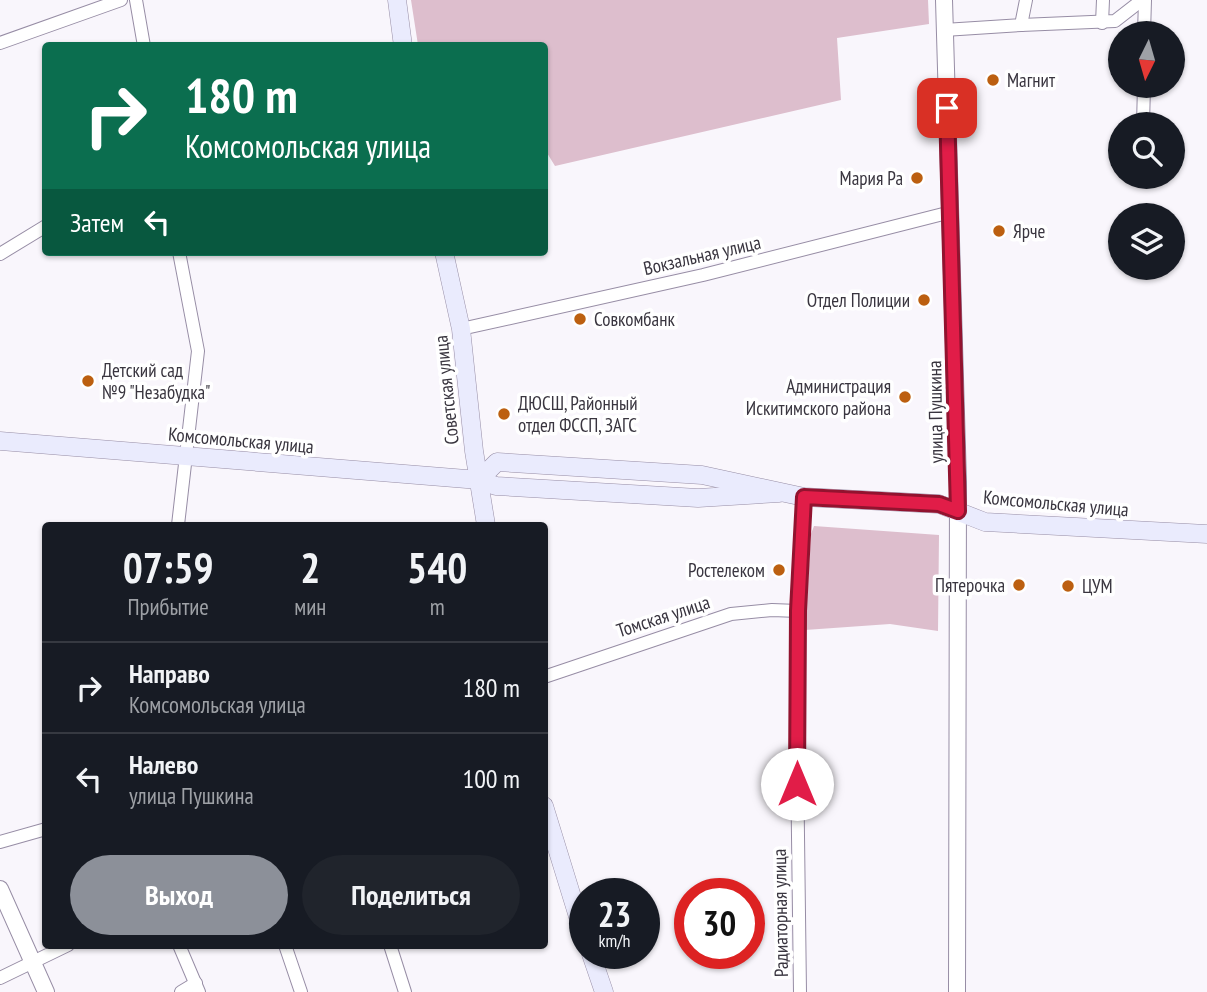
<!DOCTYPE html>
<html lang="ru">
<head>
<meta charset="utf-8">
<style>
  :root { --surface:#171b24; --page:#20242c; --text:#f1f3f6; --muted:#9ea1a6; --line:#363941; --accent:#8c9099 }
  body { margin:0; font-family:"PT Sans Narrow",sans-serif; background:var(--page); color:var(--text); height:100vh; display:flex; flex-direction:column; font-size:26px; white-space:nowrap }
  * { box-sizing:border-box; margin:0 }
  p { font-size:23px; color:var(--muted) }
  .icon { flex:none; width:38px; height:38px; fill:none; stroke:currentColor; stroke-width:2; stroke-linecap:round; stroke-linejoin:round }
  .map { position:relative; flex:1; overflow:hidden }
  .drawer { position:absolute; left:42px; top:522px; width:506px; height:427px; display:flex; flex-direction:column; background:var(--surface); border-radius:7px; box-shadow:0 2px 5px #0004 }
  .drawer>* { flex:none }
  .top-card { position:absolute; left:42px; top:42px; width:506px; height:214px; border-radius:7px; box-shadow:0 2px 5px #0004; background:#0b6e4f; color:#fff; overflow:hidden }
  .needle { width:46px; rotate:185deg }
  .buttons { position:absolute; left:1108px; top:21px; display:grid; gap:14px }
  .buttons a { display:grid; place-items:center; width:77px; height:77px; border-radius:50%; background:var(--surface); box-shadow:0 2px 5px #0004; font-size:35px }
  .speed { position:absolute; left:569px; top:878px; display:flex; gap:14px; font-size:35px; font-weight:700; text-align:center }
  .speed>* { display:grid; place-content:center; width:91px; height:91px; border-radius:50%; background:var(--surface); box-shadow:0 2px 5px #0004; line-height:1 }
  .speed small { font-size:18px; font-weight:400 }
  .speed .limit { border:10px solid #d22; background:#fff; color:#111 }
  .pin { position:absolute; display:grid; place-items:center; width:60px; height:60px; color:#fff; margin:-30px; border-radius:14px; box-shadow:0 4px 10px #0006 }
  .me { position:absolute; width:77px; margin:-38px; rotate:0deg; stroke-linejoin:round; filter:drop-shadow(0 0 5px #0008) }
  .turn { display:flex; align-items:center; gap:24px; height:147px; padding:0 28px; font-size:32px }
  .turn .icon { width:91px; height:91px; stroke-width:2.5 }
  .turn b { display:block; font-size:49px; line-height:60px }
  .then { display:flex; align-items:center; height:66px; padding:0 28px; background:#0003; gap:14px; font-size:26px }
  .eta { display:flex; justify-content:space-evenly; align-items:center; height:119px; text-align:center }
  .eta b { font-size:42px; font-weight:800; line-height:49px }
  .button { display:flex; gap:14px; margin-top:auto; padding:14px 28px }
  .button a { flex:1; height:80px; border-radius:42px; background:var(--accent); color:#fff; font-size:28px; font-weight:800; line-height:80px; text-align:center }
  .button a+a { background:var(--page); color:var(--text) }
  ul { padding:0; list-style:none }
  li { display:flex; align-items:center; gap:21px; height:91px; padding:0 28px; border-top:2px solid var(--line) }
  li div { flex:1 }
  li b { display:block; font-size:26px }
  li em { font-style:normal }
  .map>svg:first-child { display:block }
</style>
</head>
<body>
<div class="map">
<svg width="1207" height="992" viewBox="0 0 1207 992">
  <rect width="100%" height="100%" fill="#f9f6fc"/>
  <g fill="#ddbecd">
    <polygon points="411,0 928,0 929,24 837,38 841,100 555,166 544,148 544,46 418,45"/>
    <polygon points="814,526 939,535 938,631 890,624 805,630 811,534"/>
  </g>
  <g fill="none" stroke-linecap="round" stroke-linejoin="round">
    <defs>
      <g id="minor">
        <polyline points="136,0 144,46"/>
        <polyline points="1102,23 1103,0"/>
        <polyline points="1021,25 1115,21 1142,0"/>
        <polyline points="944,30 1021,25 1026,0"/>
        <polyline points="1144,33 1145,0"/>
        <polyline points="0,43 121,0"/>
        <polyline points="1143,124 1144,86"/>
        <polyline points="0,254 46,226"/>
        <polyline points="461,329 703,275 951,212"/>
        <polyline points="178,525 198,351 179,252"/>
        <polyline points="544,677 731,614 772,610 798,611"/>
        <polyline points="0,842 46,829"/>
        <polyline points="179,945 199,992"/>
        <polyline points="285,945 301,992"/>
        <polyline points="390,945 405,992"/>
        <polyline points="0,978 68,945"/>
        <polyline points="181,992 196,983"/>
        <polyline points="800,992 797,758 798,611 804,497"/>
      </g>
      <g id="tertiary">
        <polyline points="944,0 958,482 957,992"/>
        <polyline points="0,889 46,992"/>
      </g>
      <g id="secondary">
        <polyline points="397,0 403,46"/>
        <polyline points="444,252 461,329 474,451 486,525"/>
        <polyline points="0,441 479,480 496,486 698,498 779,493"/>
        <polyline points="479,480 497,462 702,475 804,497 939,504 985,522 1207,534"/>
        <polyline points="544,806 584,936"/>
        <polyline points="591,954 604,992"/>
      </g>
    </defs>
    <use href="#minor" stroke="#978da5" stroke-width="14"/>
    <use href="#tertiary" stroke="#978da5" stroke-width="18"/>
    <use href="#secondary" stroke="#978da5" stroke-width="19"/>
    <use href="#minor" stroke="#fff" stroke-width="12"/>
    <use href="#tertiary" stroke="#fff" stroke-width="16"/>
    <use href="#secondary" stroke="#eaebfd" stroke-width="18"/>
  </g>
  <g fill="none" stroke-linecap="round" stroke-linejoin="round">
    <defs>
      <polyline id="route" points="797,784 798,611 804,497 939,504 958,511 947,108"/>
    </defs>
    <use href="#route" stroke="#92132f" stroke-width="18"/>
    <use href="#route" stroke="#e11d48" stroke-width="12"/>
  </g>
  <g fill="#bc5f10" stroke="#fff" stroke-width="2.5">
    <circle cx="993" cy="80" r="7"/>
    <circle cx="917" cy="178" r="7"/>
    <circle cx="999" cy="231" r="7"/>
    <circle cx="924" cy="300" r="7"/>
    <circle cx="580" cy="319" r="7"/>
    <circle cx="88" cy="381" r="7"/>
    <circle cx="905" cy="397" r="7"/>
    <circle cx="504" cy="414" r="7"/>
    <circle cx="779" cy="570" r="7"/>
    <circle cx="1019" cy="585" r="7"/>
    <circle cx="1068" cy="586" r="7"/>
  </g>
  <g text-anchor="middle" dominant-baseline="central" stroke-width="7" stroke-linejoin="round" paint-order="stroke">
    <g font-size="19" fill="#39353f" stroke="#fff" text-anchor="start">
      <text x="1007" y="80">Магнит</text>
      <text x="903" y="178" text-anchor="end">Мария Ра</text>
      <text x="1013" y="231">Ярче</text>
      <text x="910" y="300" text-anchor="end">Отдел Полиции</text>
      <text x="594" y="319">Совкомбанк</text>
      <text x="102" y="370">Детский сад<tspan x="102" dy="22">№9 "Незабудка"</tspan></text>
      <text x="891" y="386" text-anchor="end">Администрация<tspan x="891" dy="22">Искитимского района</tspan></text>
      <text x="518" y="403">ДЮСШ, Районный<tspan x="518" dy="22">отдел ФССП, ЗАГС</tspan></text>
      <text x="765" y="570" text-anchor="end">Ростелеком</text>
      <text x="1005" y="585" text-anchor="end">Пятерочка</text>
      <text x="1082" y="586">ЦУМ</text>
    </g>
    <g font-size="19" fill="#39353f" stroke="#fff">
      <text transform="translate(702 255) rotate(-13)">Вокзальная улица</text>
      <text transform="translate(446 390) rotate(-96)">Советская улица</text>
      <text transform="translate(935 412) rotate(-91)">улица Пушкина</text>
      <text transform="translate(241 440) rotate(5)">Комсомольская улица</text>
      <text transform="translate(1056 503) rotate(5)">Комсомольская улица</text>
      <text transform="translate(663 616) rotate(-18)">Томская улица</text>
      <text transform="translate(780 913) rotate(-91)">Радиаторная улица</text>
    </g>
  </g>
</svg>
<div class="buttons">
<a><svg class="needle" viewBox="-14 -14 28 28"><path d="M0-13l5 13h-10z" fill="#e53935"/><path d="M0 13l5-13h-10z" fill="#9ea1a6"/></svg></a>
<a><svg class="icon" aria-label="search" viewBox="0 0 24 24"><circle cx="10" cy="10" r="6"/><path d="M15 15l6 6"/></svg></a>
<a><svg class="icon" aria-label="layers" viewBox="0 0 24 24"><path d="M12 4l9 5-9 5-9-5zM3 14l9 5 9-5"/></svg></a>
</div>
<div class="speed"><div>23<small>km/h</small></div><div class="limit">30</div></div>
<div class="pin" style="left:947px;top:108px;background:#d93025"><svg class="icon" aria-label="arrive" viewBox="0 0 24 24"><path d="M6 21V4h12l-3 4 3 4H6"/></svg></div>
<svg class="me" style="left:797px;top:784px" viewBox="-20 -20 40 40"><circle r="19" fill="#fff"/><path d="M0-13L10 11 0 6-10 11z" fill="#e11d48"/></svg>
<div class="top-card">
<div class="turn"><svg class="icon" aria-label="right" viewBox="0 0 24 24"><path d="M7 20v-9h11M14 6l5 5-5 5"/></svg><div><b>180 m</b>Комсомольская улица</div></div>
<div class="then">Затем<svg class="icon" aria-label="left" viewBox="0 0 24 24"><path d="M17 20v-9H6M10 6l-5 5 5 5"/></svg></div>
</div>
<section class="drawer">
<div class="eta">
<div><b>07:59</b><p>Прибытие</p></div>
<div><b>2</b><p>мин</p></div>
<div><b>540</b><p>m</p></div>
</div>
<ul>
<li><svg class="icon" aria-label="right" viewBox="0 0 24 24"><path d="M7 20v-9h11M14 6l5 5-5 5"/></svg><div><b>Направо</b><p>Комсомольская улица</p></div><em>180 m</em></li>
<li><svg class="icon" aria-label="left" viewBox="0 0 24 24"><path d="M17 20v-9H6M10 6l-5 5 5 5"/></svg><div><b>Налево</b><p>улица Пушкина</p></div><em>100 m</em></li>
</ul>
<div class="button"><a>Выход</a><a>Поделиться</a></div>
</section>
</div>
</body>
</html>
